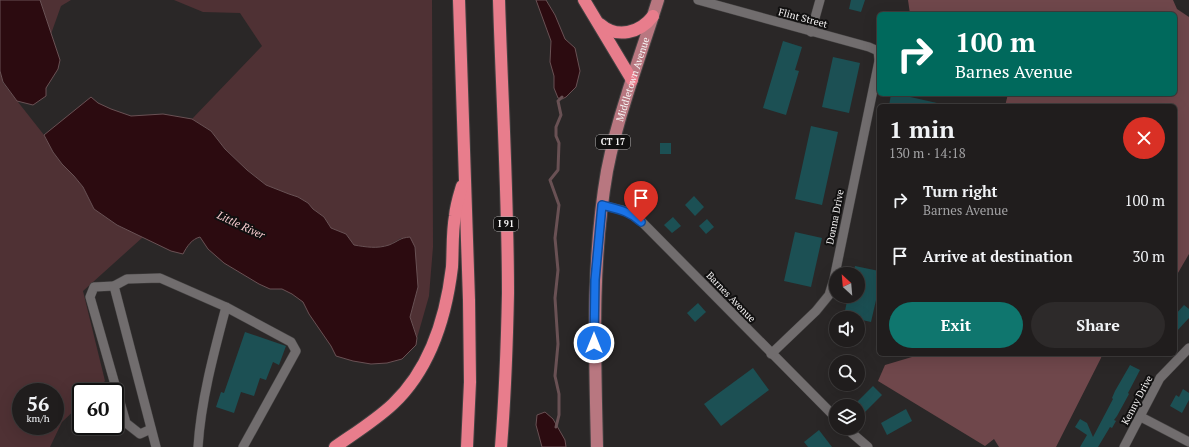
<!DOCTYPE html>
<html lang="en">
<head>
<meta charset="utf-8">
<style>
  :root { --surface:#201d1d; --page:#2d2a2a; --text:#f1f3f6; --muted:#a2a2a4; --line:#3d3b3b; --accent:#0f766e }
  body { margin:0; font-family:"PT Serif",serif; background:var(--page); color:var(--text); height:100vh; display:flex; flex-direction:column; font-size:15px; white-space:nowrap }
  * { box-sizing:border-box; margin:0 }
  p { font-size:13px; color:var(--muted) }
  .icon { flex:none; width:22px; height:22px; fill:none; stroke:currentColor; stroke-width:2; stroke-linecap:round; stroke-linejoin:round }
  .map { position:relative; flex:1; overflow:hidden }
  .drawer { position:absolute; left:877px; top:104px; width:300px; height:252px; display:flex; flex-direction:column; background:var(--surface); border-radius:6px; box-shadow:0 4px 16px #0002,0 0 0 1px var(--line) }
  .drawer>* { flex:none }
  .banner { position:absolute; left:877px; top:12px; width:300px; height:84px; border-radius:6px; box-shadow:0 4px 16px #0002,0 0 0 1px var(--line); background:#00695c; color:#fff; overflow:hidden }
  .needle { width:26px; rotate:334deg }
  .tools { position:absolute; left:829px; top:267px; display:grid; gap:8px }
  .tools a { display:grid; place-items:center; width:36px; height:36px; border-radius:50%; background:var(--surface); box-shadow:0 4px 16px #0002,0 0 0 1px var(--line); font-size:20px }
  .speed { position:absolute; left:12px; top:383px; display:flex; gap:8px; font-size:20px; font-weight:700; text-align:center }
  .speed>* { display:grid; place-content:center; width:52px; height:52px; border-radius:50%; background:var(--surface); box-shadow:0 4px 16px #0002,0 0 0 1px var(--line); line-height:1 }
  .speed small { font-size:10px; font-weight:400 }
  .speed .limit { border:2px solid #111; border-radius:6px; background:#fff; color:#111 }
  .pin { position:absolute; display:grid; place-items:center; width:34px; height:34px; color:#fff; margin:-41px -17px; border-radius:50% 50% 50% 0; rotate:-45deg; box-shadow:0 0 4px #0007 }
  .pin .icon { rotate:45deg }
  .me { position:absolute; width:44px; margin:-22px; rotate:0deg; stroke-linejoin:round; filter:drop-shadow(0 0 3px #0008) }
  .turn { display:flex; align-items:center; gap:14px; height:84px; padding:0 12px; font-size:18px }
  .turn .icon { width:52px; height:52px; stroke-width:2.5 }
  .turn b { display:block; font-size:28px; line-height:34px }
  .round { display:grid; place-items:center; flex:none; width:42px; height:42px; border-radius:21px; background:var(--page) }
  .head { display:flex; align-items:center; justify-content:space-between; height:68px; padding:0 12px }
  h1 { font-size:24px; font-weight:800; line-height:30px }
  .button { display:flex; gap:8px; margin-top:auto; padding:8px 12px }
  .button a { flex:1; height:46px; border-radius:24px; background:var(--accent); color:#fff; font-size:16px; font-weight:800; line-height:46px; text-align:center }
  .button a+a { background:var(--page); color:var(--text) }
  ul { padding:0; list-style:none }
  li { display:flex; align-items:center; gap:12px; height:56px; padding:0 12px }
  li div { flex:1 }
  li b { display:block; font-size:15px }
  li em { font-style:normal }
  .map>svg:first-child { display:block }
</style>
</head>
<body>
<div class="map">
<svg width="1189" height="447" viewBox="0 0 1189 447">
  <rect width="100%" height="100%" fill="#2a2727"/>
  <g fill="#4f3134" fill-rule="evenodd">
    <polygon points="40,0 71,0 61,6 51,34"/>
    <polygon points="174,0 432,0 433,247 429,296 417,338 410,317 418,287 401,238 389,245 374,248 354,245 346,234 331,228 324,217 313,209 308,203 298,197 289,194 266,185 247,170 225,149 211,131 192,119 262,46 240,13 203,12"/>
    <path d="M0 71 3 83 44 135 53 152 62 164 74 176 83 187 94 209 117 225 143 237 83 291 105 381 94 392H81V404L62 422 50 447H0ZM21 392H55V426H21Z"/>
  </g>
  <g fill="#6f474b">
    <polygon points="908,0 1173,0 1177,9 1189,17 1189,254 1175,278 1175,106 1005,106 1008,94 1175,94 1175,14 910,14"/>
    <polygon points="922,354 1102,354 1101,358 1056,447 999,447 994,439 985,446 878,381 885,365"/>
  </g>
  <g fill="#2c0b10" stroke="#695154">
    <polygon points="0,0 40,0 60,60 58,69 46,88 46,96 33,105 17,101 3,82 0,71"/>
    <polygon points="536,0 546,0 555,15 565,39 575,48 580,71 576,87 566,97 562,99 558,98 554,88 554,76 550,62 551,41"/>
    <path d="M91 97 98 103 111 109 131 116 163 114 192 119 211 131 225 149 247 170 266 185 289 194 298 197 308 203 313 209 324 217 331 228 346 234 354 245C366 247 377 249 389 245 399 241 399 238 410 237L415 247 418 287 410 317 417 338 416 345 402 359 387 363 371 364 353 361 336 356 331 346 309 314 303 302 292 294 282 289H270L259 284 224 263 208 249 200 237C192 239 187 246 183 254L171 251 117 225 94 209 83 187 74 176 62 164 53 152 44 135Z"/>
    <polygon points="545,412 553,419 565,440 566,447 542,447 536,425 537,415"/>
  </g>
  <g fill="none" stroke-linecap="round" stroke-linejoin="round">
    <polyline stroke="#695154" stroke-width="3" points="556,427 559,415 559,394 555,376 558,344 555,298 558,270 555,238 559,205 550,180 558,170 559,143 556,136 556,127 561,115 558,101 562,97"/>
  </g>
  <g fill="#1c5054">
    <polygon points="851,0 865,0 861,12 849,9"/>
    <polygon points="783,41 802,47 795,70 799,71 786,115 763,108"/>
    <polygon points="833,57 860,63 849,113 822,107"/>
    <polygon points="891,94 897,94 937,103 937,106 889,106"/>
    <polygon points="811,126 838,132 822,205 795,199"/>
    <rect x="660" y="143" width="11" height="11"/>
    <polygon points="694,196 704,207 695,216 685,205"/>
    <polygon points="673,217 681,226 672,233 664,225"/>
    <polygon points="707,219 714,227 706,234 699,226"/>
    <polygon points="795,232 822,238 811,287 784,281"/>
    <polygon points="855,266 879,271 879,287 871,322 844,316 848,296 858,296 858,274 853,274"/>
    <polygon points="698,303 706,312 695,322 687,313"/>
    <polygon points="1184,305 1189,309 1189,318 1175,333 1175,315"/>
    <polygon points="245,332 286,346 279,365 273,362 266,380 260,378 254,396 241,392 234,413 216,407 221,392 224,393"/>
    <polygon points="1130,365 1140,370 1128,393 1129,394 1117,416 1114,420 1116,421 1112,428 1110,427 1098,447 1080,447 1087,435 1075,427 1080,419 1087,423 1093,437 1113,399 1112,398 1115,391"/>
    <polygon points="753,368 769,390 721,426 704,404"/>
    <polygon points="873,386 882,395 862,415 858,411 858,401"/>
    <polygon points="1183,389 1189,393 1189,400 1182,413 1170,406 1176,395 1179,397"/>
    <polygon points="906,409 912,421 887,435 881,423"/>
    <polygon points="819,430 832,447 808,447 804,442"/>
  </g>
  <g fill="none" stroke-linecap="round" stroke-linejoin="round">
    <defs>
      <g id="minor">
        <polyline points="698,0 869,47 878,51 879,60"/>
        <polyline points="811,32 820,0"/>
        <polyline points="602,205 622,210 636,216 836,418"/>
        <polyline points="114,286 94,287 90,297 126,423 140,434 151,429"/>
        <polyline points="771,354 816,311 829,295 834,279 879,61"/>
        <polyline points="1141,417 1189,442"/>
        <polyline points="846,428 868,447"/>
        <polyline points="156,447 114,286 127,279 160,278 226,307 291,342 296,351 243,447"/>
        <path d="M198 447C201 400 214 352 226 307"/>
        <polyline points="1124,447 1160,378 1189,348"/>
      </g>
      <g id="major">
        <path id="s1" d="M597 447C595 355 591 263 607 171 612 145 619 120 627 95 637 63 648 32 658 0"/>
      </g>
      <g id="highway">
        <polyline points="459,0 469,300 470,382 467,447"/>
        <path d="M499 0C502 98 508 195 508 293 507 344 505 396 501 447"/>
        <polyline points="584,0 632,80"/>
        <path d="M600 24C617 39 640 33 653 16"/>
        <path d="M335 447C355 433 376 420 393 404 431 368 446 317 452 267 453 250 452 232 455 216 456 205 459 196 462 186"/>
      </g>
    </defs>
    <use href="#minor" stroke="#444242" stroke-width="10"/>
    <use href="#major" stroke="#444242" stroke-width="14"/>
    <use href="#highway" stroke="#444242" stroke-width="14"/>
    <use href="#minor" stroke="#716d6e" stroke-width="9"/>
    <use href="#major" stroke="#b87780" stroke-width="12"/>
    <use href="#highway" stroke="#e87d8c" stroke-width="12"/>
  </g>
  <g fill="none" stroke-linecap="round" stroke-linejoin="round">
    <defs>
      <path id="route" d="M594 343 595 280 602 205C617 209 630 211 641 222"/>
    </defs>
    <use href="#route" stroke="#114b97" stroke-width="10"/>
    <use href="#route" stroke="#1a73e8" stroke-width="7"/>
  </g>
  <g text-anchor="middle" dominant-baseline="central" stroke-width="4" stroke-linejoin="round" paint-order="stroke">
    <g fill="#111010" stroke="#b1b0b0" stroke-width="1">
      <rect x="596" y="135" width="34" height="14" rx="3"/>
      <rect x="494" y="217" width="24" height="14" rx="3"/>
    </g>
    <g font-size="9" font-weight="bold" fill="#f6f4f4">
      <text x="613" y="142">CT 17</text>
      <text x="506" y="224">I 91</text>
    </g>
    <g font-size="10" fill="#f6f4f4" stroke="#111010">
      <text transform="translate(803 18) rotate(15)">Flint Street</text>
      <text stroke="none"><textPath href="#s1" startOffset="372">Middletown Avenue</textPath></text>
      <text transform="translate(835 217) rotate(-79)">Donna Drive</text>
      <text transform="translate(731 297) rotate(46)">Barnes Avenue</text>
      <text transform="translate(1137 400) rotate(-62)">Kenny Drive</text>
    </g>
    <g font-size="11" font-style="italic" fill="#f8cbcf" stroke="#111010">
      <text transform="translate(241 225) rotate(25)">Little River</text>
    </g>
  </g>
</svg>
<div class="tools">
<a><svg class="needle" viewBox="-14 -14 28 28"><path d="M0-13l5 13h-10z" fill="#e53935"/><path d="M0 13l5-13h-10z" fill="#a2a2a4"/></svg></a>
<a><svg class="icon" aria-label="sound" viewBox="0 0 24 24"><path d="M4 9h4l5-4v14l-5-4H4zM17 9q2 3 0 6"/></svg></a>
<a><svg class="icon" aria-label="search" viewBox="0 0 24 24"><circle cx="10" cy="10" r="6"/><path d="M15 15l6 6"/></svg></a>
<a><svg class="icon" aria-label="layers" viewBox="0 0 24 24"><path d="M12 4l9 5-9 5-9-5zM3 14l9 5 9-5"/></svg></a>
</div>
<div class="speed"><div>56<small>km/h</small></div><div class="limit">60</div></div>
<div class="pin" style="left:641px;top:222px;background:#d93025"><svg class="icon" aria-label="arrive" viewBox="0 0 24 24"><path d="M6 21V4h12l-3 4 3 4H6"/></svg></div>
<svg class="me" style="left:594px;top:343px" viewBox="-20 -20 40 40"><circle r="17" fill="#1a73e8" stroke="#fff" stroke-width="3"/><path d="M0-11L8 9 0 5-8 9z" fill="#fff"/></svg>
<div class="banner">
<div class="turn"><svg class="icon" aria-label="right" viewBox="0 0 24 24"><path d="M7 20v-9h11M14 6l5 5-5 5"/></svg><div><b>100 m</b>Barnes Avenue</div></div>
</div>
<section class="drawer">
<div class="head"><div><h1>1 min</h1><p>130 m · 14:18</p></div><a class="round" style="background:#d93025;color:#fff"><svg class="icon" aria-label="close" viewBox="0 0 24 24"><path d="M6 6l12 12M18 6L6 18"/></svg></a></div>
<ul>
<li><svg class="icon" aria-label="right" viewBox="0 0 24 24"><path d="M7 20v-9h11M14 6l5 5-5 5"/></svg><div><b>Turn right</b><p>Barnes Avenue</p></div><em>100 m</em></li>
<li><svg class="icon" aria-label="arrive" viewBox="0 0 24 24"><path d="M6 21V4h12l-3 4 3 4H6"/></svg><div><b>Arrive at destination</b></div><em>30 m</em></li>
</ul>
<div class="button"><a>Exit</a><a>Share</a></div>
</section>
</div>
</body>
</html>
